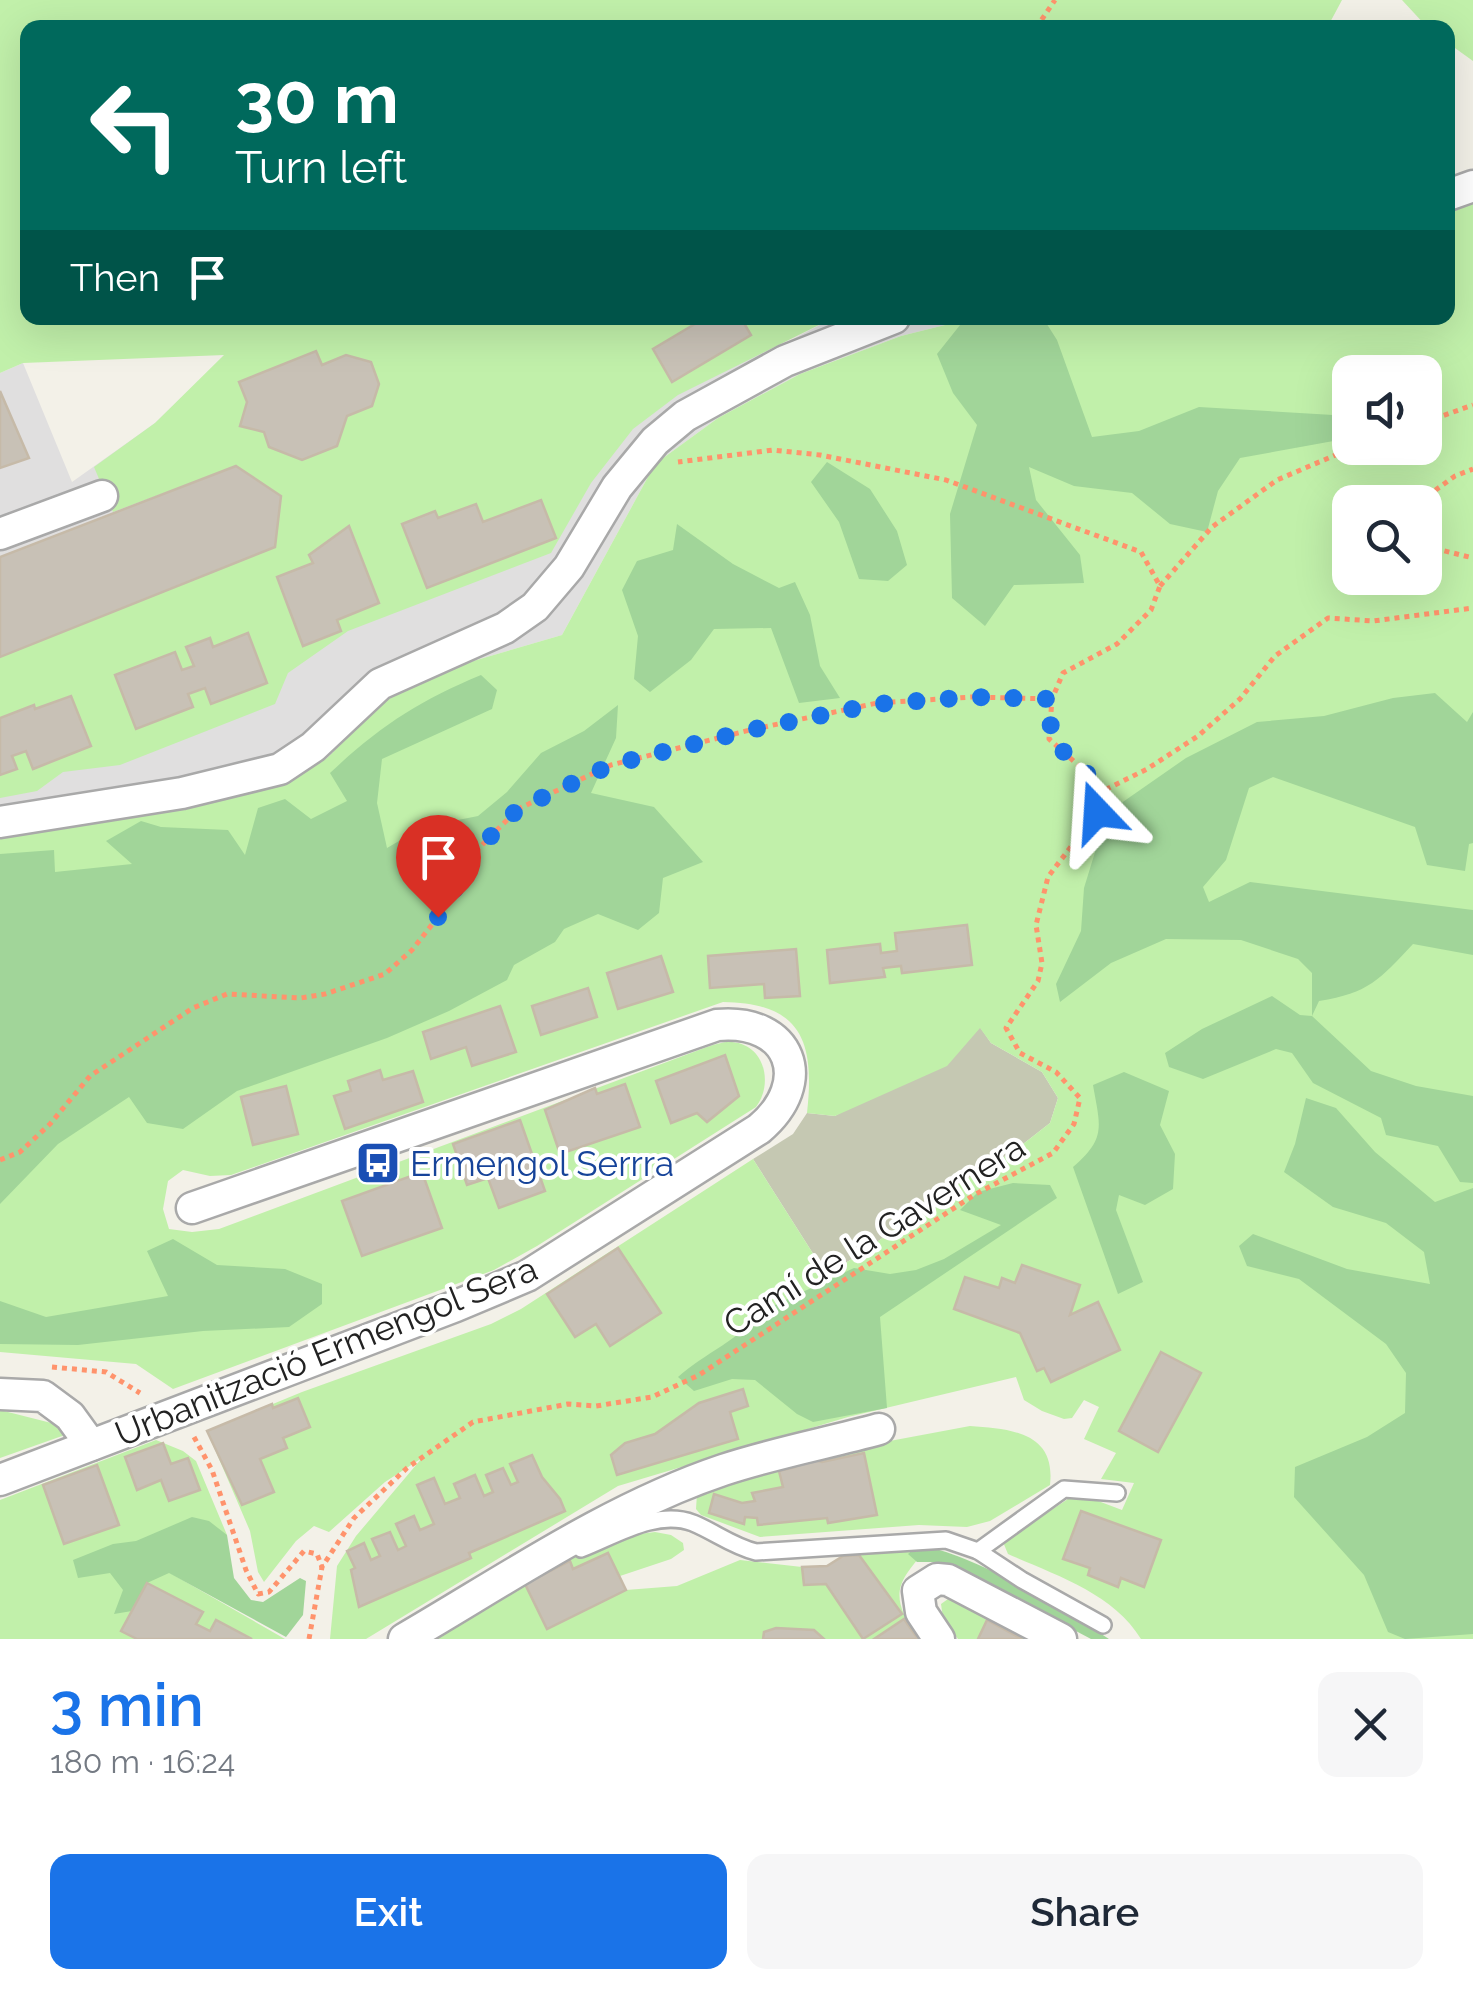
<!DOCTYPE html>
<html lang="en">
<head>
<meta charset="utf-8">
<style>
  :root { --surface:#fff; --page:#f6f6f7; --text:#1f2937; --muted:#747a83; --accent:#1a73e8 }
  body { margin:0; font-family:Raleway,sans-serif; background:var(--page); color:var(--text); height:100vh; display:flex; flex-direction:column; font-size:38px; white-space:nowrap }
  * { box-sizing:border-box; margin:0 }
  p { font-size:32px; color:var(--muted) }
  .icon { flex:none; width:55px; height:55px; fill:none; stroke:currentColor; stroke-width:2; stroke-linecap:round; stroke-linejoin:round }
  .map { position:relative; height:1639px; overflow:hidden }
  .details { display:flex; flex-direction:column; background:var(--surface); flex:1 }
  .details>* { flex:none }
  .banner { position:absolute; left:20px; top:20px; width:1435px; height:305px; border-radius:20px; box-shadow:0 10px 40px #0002; background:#00695c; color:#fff; overflow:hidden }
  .tools { position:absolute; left:1332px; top:355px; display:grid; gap:20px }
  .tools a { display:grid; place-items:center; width:110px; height:110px; border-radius:20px; background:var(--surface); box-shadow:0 10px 40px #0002; font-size:50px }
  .pin { position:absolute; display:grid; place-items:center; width:85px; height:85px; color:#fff; margin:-102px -42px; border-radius:50% 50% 50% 0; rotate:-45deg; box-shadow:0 0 10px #0007 }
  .pin .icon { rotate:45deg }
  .me { position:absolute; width:110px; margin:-55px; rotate:340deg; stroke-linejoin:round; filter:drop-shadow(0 0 8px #0008) }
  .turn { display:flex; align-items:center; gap:35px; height:210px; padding:0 50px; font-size:45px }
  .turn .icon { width:130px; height:130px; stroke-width:2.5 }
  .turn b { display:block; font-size:70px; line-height:85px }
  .then { display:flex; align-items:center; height:95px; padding:0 50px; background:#0003; gap:20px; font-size:38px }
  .round { display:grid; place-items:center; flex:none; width:105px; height:105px; border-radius:20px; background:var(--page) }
  .overview { display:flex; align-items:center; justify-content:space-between; height:170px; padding:0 50px }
  h1 { font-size:60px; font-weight:600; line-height:75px; color:var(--accent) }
  .cta { display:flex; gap:20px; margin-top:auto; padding:20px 50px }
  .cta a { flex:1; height:115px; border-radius:20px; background:var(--accent); color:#fff; font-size:40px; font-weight:600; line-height:115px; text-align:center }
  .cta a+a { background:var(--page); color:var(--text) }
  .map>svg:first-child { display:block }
</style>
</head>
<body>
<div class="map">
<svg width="1473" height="1639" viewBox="0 0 1473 1639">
  <rect width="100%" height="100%" fill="#f3f1e8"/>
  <polygon fill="#e0dfdf" points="388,318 603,371 774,349 833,318 973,318 901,336 800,374 718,418 655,464 562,635 439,671 382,703 327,758 277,786 0,836 0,373 23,363 72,482 155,423 226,355"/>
  <polygon fill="#c5c8b2" points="980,1027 991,1043 1042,1072 1058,1098 1050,1123 1014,1151 949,1190 859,1255 826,1274 753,1159 793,1134 807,1113 835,1116"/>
  <g fill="#c1f0aa" fill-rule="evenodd">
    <polygon points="0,0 1342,0 1327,28 28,28 28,318 833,318 678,395 633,429 591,483 551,553 348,631 288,673 275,704 120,765 63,772 37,791 0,798 0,657 274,547 281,496 236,466 113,512 94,467 155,423 224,355 23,363 0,373"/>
    <polygon points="1402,0 1473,0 1473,61 1448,43 1448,28 1427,27"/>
    <path d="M1473 203V1639H1141C1113 1593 1055 1575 1008 1554L1003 1542 1077 1493 1122 1510 1134 1483 1101 1479 1116 1453 1084 1439 1099 1407 1084 1400 1072 1418 1064 1419 1042 1411 1024 1400 1016 1377 848 1417 618 1486 366 1639H330L337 1566 356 1536 422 1458 385 1482 329 1532 314 1526 296 1541 264 1582 258 1572 250 1531 207 1431 302 1392 491 1324 521 1309 753 1159 826 1274 859 1255 949 1190 1014 1151 1050 1123 1058 1098 1042 1072 991 1043 980 1028 947 1066 835 1116 807 1113C815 1042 802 1003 723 1002L231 1175 210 1176 183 1170 168 1181 163 1209 169 1229 192 1232 219 1229 707 1047C714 1045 725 1041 732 1042 766 1045 773 1085 756 1107L537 1246 494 1270 173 1389 136 1364 0 1352V836L277 786 327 758 382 703 439 671 562 635 655 464 718 418 800 374 901 336 973 318H1448V214ZM1350 372H1425V448H1350ZM1350 502H1425V578H1350Z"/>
    <polygon points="0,1410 79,1430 0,1458"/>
    <path d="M970 1426C1011 1429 1056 1432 1050 1485L990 1521 967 1527 919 1525 760 1537 701 1515 696 1509 697 1494 709 1487 879 1443Z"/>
    <polygon points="156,1440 183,1451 196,1461 227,1535 151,1562 285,1639 0,1639 0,1500"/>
    <path d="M655 1532 671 1535 683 1543 684 1550 671 1559 620 1576 626 1590 677 1586 740 1560 802 1567 827 1566 843 1556 928 1548C894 1585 890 1596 918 1639H433C501 1598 575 1541 655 1532Z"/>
    <polygon points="948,1599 956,1601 1030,1639 958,1639 943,1618 941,1604"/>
  </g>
  <g fill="#a1d599">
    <polygon points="973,318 1043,318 1057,340 1092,437 1139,431 1199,407 1350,416 1350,438 1240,458 1218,491 1207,532 1170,524 1132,493 1074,486 1029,467 1036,500 1080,555 1084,583 1014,585 985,626 952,598 950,514 977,425 953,393 937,354 964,320"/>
    <polygon points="827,462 870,489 897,531 907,565 888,581 859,579 839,522 811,482"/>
    <polygon points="677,524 733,564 779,588 795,582 810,615 820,666 840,698 799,703 771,628 714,629 691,660 650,692 634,679 638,636 622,590 637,561 673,550"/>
    <path d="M481 675 497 690 492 709 382 759 377 803 387 848 423 827 478 816 507 792 541 753 584 731 618 705 616 738 591 793 654 807 703 862 663 878 659 913 638 930 598 914 564 929 555 942 514 965 507 980 449 1011 387 1038 237 1091 183 1129 147 1123 129 1097 58 1144 0 1204V854L54 850 55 872 132 864 106 841 141 821 161 827 228 830 245 855 258 808 285 799 311 819 347 801 330 773C379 727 418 701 481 675Z"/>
    <path d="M1435 693 1467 722 1473 712V843L1469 844 1465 871 1427 865 1415 827 1273 777 1249 788 1226 860 1203 887 1209 902 1250 882 1473 910V955L1413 944C1379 980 1369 993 1319 1001L1312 1016 1371 1071 1416 1086 1473 1096V1183L1460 1182 1438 1146 1386 1135 1381 1118 1313 1083 1292 1053 1276 1049 1203 1079 1169 1067 1165 1053 1202 1029 1272 996 1300 1015 1312 1016V973L1298 959 1241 940 1166 939 1111 963 1060 1002 1056 984 1081 931 1084 888 1107 813 1186 758 1257 722 1324 716 1393 698Z"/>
    <path d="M1124 1072 1169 1091 1160 1125 1175 1154 1173 1189 1145 1205 1119 1195 1116 1210 1143 1282 1118 1294 1073 1167C1107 1138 1100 1126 1093 1085Z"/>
    <polygon points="1306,1098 1336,1108 1375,1152 1435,1202 1473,1188 1473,1634 1405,1639 1388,1632 1364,1575 1294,1497 1295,1467 1367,1437 1405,1413 1406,1373 1386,1344 1299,1279 1247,1266 1239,1246 1253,1234 1347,1269 1430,1284 1424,1252 1386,1223 1333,1207 1284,1172 1295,1144"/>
    <path d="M1013 1183 1050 1185 1057 1198 880 1317 887 1408 813 1422 797 1414 755 1380 732 1379 694 1391 678 1377C702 1355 744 1337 760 1312L854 1268 890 1274 916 1270 944 1259 1001 1225 960 1210 978 1192Z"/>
    <polygon points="173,1239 217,1265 285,1269 322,1284 322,1304 289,1327 203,1331 78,1345 0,1344 0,1301 46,1317 168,1296 147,1251"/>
    <polygon points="192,1517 209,1521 227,1535 234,1578 251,1600 263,1602 300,1578 306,1581 303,1615 286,1637 169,1573 147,1583 132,1611 114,1614 123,1590 110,1573 78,1578 73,1560 113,1544 136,1541"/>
    <path d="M918 1545C972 1553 1062 1608 1109 1639H1091L961 1570 938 1562H917L908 1554Z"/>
  </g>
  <g fill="#c8c1b6" stroke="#c6baa8" stroke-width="2.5">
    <polygon points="705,318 741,318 751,335 672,382 653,349"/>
    <polygon points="316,351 322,365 346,355 371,362 379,384 372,406 347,416 337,446 302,460 269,447 264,432 240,426 247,402 239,382"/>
    <polygon points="0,391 29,458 0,468"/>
    <polygon points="236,466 281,496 275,547 0,657 0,557"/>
    <polygon points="541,500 556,538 427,588 402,524 435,511 438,518 476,504 483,522"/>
    <polygon points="349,526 379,603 337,620 341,631 303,646 277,577 313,563 309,555"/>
    <polygon points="248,633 267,683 211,704 205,688 188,694 193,707 136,729 115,675 175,652 182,670 194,666 186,647 210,638 213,647"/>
    <polygon points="71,696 91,746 33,769 26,751 12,756 17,769 0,775 0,718 34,705 35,709"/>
    <polygon points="967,925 972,965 902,973 901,966 883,968 885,977 830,983 827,950 880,944 881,953 897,951 895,933"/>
    <polygon points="796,949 800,996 765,998 764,984 710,988 708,956"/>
    <polygon points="661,956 673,992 618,1009 607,973"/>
    <polygon points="588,988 597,1017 541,1035 532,1006"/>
    <polygon points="500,1006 516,1052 472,1066 466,1047 431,1059 423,1032"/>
    <polygon points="725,1055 739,1096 707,1122 697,1113 671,1123 656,1081"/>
    <polygon points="380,1070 383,1080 413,1071 423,1102 345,1129 334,1096 351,1091 348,1081"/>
    <polygon points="625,1084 640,1127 560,1154 545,1110 595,1088 597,1094"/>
    <polygon points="286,1086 298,1134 253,1145 241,1097"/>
    <polygon points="520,1120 545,1191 499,1208 488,1178 467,1185 453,1144"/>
    <polygon points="422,1172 442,1228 362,1256 342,1201"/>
    <polygon points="618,1248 661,1313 610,1346 596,1324 575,1337 547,1294"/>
    <polygon points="1022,1265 1080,1285 1070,1315 1098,1302 1120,1350 1051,1382 1044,1368 1037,1371 1020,1333 954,1309 965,1277 999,1288 1002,1278 1015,1283"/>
    <polygon points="1161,1352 1201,1373 1158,1452 1119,1431"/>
    <polygon points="743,1389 748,1406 730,1412 738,1439 617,1475 611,1455 625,1443 655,1434 699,1403"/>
    <polygon points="298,1398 310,1427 283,1438 287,1448 260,1459 274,1492 242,1505 207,1431 272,1404 273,1408"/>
    <polygon points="163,1443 171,1464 188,1458 200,1490 169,1501 161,1480 137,1490 125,1457"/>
    <polygon points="864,1453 877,1515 828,1523 827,1518 758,1525 757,1518 745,1517 744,1524 709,1513 714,1494 742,1503 755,1501 752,1493 783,1487 779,1471 795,1467 805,1458 822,1462"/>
    <polygon points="532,1455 542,1477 560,1499 565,1511 469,1553 471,1558 359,1607 351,1570 355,1568 347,1551 364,1543 371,1560 380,1556 372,1539 390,1532 398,1550 406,1546 396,1524 414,1516 420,1530 434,1524 417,1485 434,1478 445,1504 460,1498 454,1484 475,1475 484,1496 493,1492 486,1475 503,1468 511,1485 518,1482 510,1464"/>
    <polygon points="97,1465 119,1525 64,1544 43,1485"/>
    <polygon points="1081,1511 1161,1540 1144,1587 1121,1578 1118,1587 1088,1575 1090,1568 1063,1559"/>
    <polygon points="608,1553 626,1590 547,1629 525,1584 570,1561 573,1569"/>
    <polygon points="859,1555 902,1614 863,1639 826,1584 804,1585 802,1567 827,1566 843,1556"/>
    <polygon points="147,1583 203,1612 196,1624 210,1631 216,1620 252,1639 137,1639 121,1631"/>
    <polygon points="904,1619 918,1639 874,1639"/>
    <polygon points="987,1620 1022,1639 978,1639"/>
    <polygon points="776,1628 814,1630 824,1639 763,1639 764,1632"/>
  </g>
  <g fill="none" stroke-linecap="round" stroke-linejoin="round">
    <defs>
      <g id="lane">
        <path d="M581 1549C615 1536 656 1509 693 1523 715 1532 732 1546 756 1552L946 1540 978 1551 1022 1580 1103 1625"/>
        <polyline points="978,1551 1064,1489 1117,1493"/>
      </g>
      <g id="street">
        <polyline points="1448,195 1473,186"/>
        <polyline points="0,534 102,496"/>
        <polyline points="0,822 182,793 280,769 313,747 380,684 505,628 535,607 569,567 617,487 655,441 685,416 785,361 894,318"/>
        <polyline points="0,1394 43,1396 70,1416 91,1445"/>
        <path d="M0 1480 456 1306 527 1276 759 1129C815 1082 791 1018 717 1025L192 1208"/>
        <path d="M404 1639C507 1579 610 1508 723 1470 774 1453 828 1443 879 1429"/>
        <polyline points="939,1639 921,1612 918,1591 937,1579 948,1580 1061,1639"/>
      </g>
    </defs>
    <use href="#lane" stroke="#a9a9a9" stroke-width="20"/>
    <use href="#street" stroke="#a9a9a9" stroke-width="35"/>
    <g stroke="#ff936c" stroke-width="5" stroke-dasharray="5 5" stroke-linecap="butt">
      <polyline points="1036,28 1055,0"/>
      <polyline points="1425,422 1473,405"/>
      <polyline points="1419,502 1455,476 1473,469"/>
      <polyline points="1425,546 1473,558"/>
      <polyline points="1160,586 1212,527 1277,480 1352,448"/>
      <polyline points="1097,794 1147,769 1198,736 1240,699 1275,656 1328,618 1373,621 1473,608"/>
      <polyline points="0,1160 20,1152 50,1124 90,1076 193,1008 227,994 301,998 325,994 385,974 412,950 438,917 479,848 518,809 611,765 750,730 877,703 972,697 1052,699"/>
      <polyline points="52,1367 106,1372 140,1393"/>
      <polyline points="194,1437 212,1470 246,1570 258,1594 269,1592 304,1551 317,1554 322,1567"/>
      <polyline points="309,1639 322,1567 354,1518 407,1468 473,1422 568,1404 596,1406 652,1397 699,1375 974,1195 1053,1153 1074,1124 1080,1098 1056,1072 1020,1053 1006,1028 1038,981 1042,963 1036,925 1048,877 1097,812 1097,782 1049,739 1052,699 1063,673 1117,644 1151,610 1160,586 1141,552 946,480 820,455 773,450 678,462"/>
    </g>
    <use href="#lane" stroke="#fff" stroke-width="15"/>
    <use href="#street" stroke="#fff" stroke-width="30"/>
  </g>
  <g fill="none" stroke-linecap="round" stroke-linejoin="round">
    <polyline stroke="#1a73e8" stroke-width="18" stroke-dasharray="0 32.4" points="438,917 479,848 518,809 611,765 750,730 877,704 972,697 1052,699 1050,739 1096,782 1097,812"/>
  </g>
  <defs>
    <symbol id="bus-square" viewBox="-11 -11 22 22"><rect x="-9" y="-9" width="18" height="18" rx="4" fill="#1a4fb4" stroke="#fff"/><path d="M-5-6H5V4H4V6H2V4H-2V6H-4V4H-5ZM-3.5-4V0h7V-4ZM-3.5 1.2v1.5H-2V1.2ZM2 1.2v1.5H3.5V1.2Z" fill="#fff"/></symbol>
  </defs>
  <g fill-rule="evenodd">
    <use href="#bus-square" x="353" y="1138" width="50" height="50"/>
  </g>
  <g text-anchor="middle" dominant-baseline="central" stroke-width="8" stroke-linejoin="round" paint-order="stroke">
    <g font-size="35" fill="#164399" stroke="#fff" text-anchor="start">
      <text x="410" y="1163">Ermengol Serrra</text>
    </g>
    <g font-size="35" fill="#222" stroke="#fff">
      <text transform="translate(874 1235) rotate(-32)">Camí de la Gavernera</text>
      <text transform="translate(326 1351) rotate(-22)">Urbanització Ermengol Sera</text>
    </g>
  </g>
</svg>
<div class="tools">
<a><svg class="icon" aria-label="sound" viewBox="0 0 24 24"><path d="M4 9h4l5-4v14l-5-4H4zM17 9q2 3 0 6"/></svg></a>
<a><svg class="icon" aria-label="search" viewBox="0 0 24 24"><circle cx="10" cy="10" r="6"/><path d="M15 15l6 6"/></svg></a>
</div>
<div class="pin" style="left:438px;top:917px;background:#d93025"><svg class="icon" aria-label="arrive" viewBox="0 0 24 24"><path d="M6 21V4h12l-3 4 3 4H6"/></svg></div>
<svg class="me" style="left:1097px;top:812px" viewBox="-20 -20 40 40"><path d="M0-17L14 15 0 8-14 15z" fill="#1a73e8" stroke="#fff" stroke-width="4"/></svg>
<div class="banner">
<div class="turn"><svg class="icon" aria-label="left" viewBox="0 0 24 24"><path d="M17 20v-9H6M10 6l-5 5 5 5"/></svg><div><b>30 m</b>Turn left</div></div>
<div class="then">Then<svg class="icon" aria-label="arrive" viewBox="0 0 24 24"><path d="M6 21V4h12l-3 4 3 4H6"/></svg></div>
</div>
</div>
<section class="details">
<div class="overview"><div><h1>3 min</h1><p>180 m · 16:24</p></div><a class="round"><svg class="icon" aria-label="close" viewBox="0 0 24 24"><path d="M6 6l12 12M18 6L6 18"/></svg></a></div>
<div class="cta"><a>Exit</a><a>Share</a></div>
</section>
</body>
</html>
